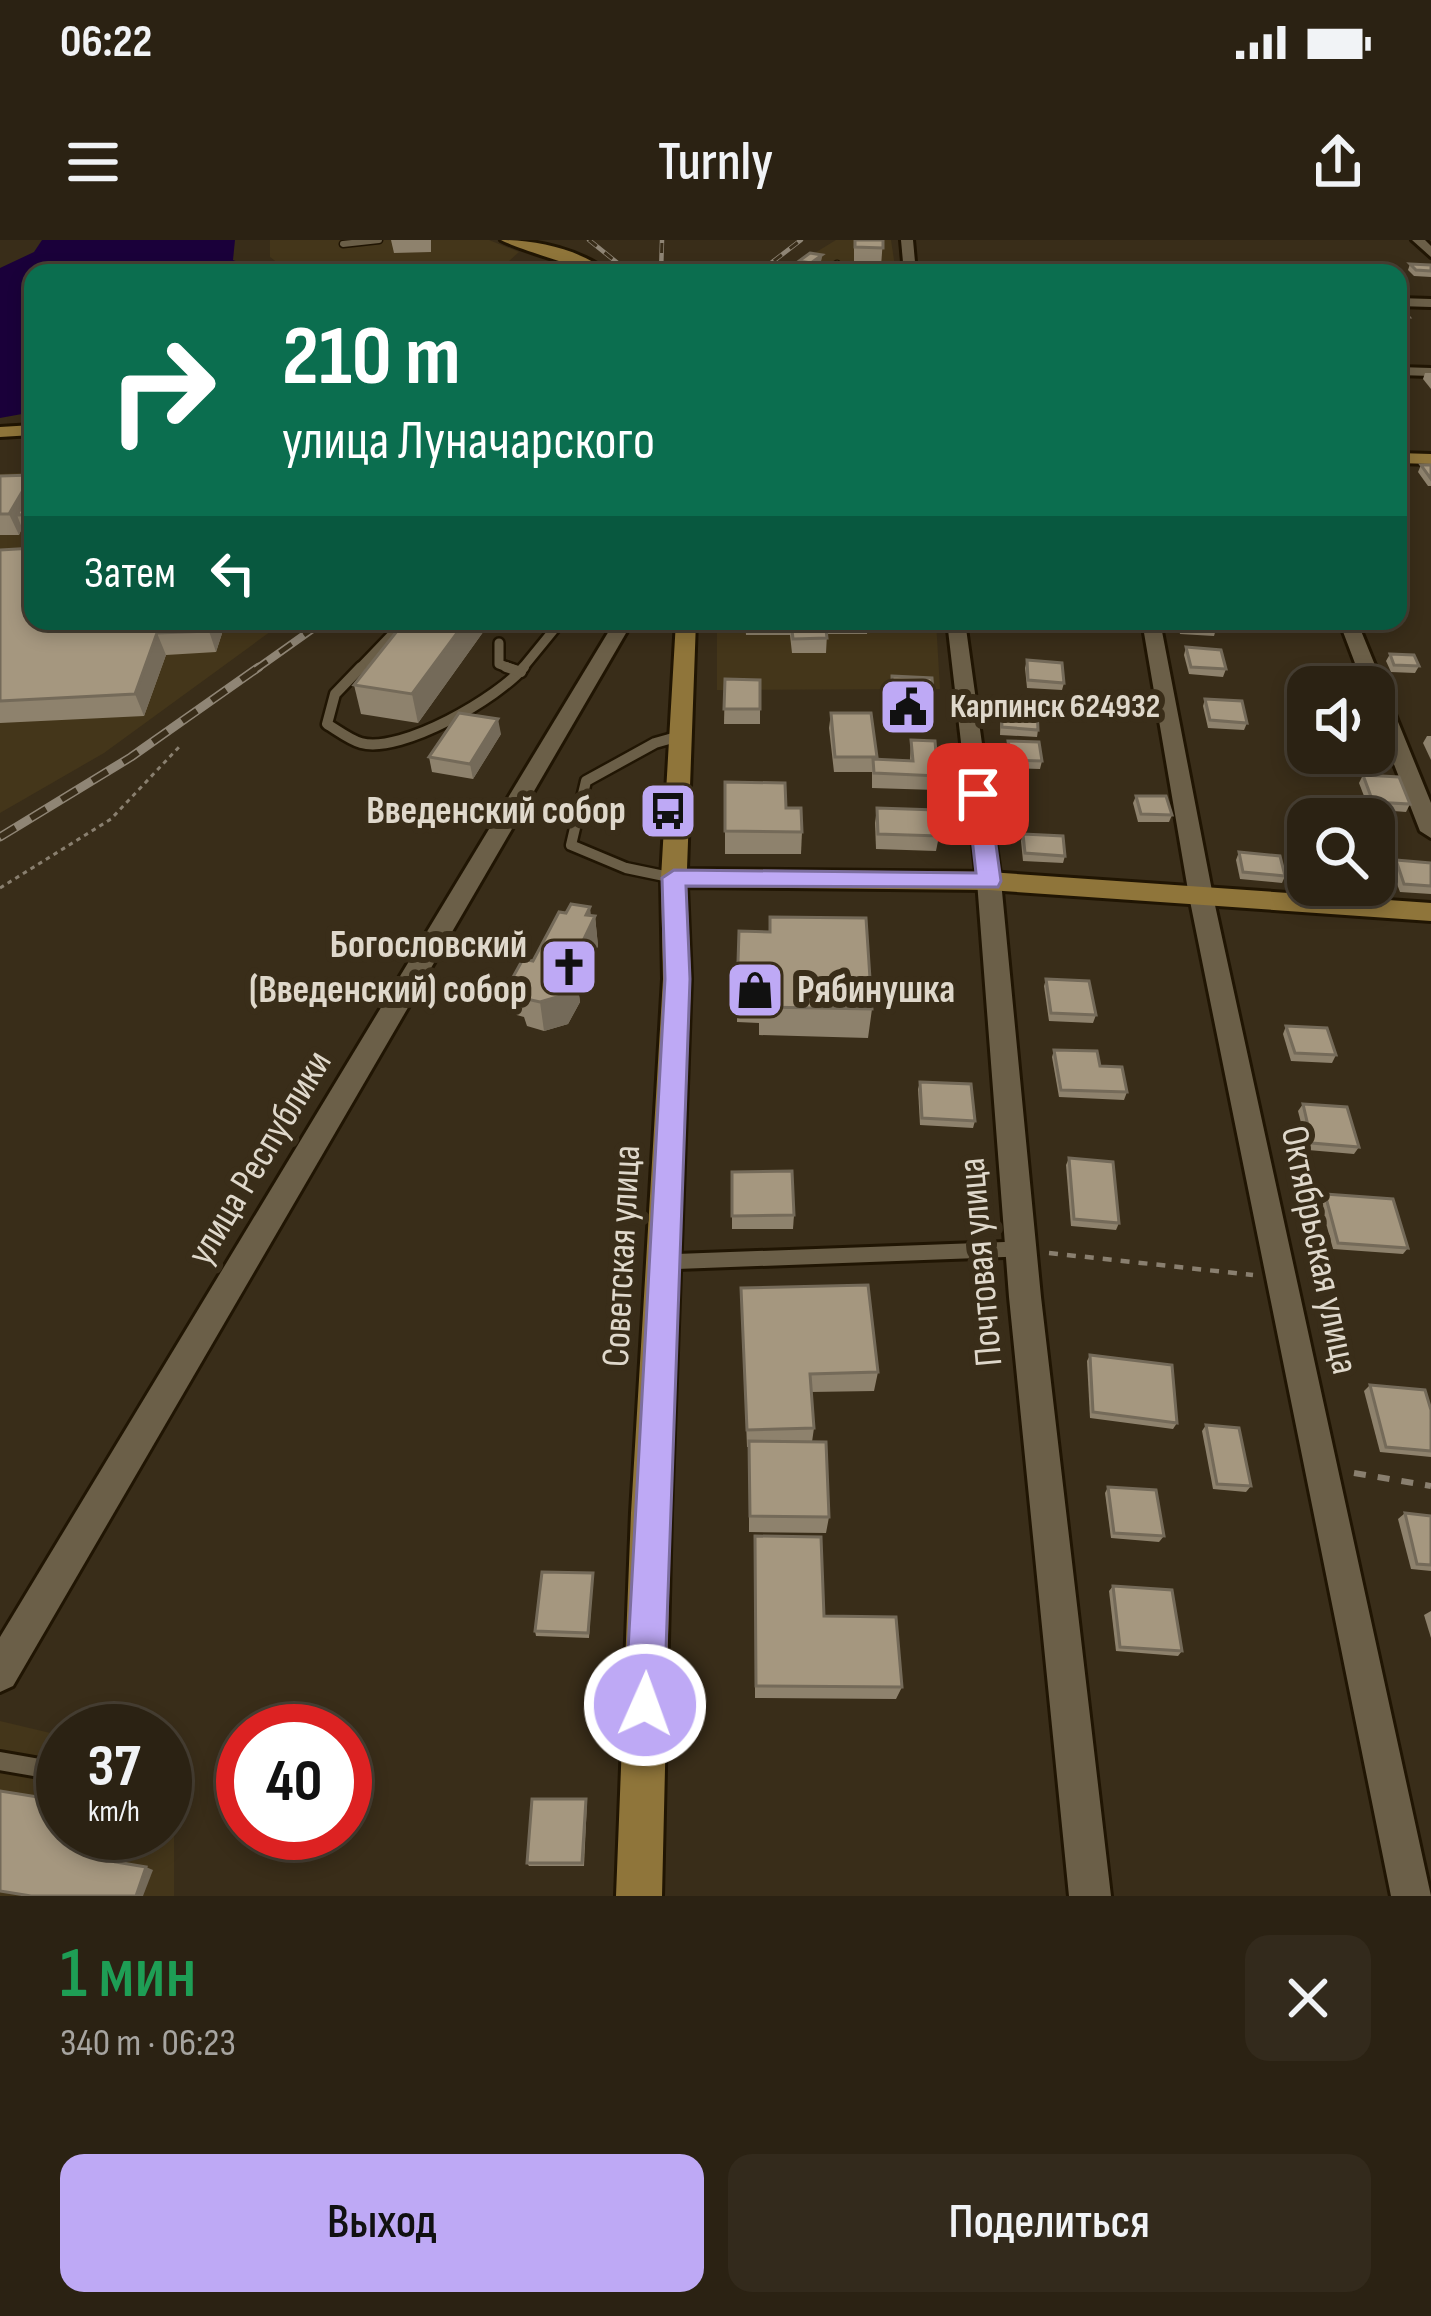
<!DOCTYPE html>
<html lang="ru">
<head>
<meta charset="utf-8">
<style>
  :root { --surface:#2b2213; --page:#332a1c; --text:#f1f3f6; --muted:#a6a4a0; --line:#473f33; --accent:#bea9f5 }
  body { margin:0; font-family:"Sofia Sans Condensed",sans-serif; background:var(--page); color:var(--text); height:100vh; display:flex; flex-direction:column; font-size:45px; white-space:nowrap }
  * { box-sizing:border-box; margin:0 }
  p { font-size:39px; color:var(--muted) }
  .icon { flex:none; width:66px; height:66px; fill:none; stroke:currentColor; stroke-width:2; stroke-linecap:round; stroke-linejoin:round }
  .map { position:relative; height:1656px; overflow:hidden }
  .drawer { display:flex; flex-direction:column; background:var(--surface); flex:1 }
  .drawer>* { flex:none }
  .top-card { position:absolute; left:24px; top:24px; width:1383px; height:366px; border-radius:24px; box-shadow:0 6px 18px #0003,0 0 0 3px var(--line); background:#0b6e4f; color:#fff; overflow:hidden }
  .fabs { position:absolute; left:1287px; top:426px; display:grid; gap:24px }
  .fabs a { display:grid; place-items:center; width:108px; height:108px; border-radius:24px; background:var(--surface); box-shadow:0 6px 18px #0003,0 0 0 3px var(--line); font-size:60px }
  .speed { position:absolute; left:36px; top:1464px; display:flex; gap:24px; font-size:60px; font-weight:700; text-align:center }
  .speed>* { display:grid; place-content:center; width:156px; height:156px; border-radius:50%; background:var(--surface); box-shadow:0 6px 18px #0003,0 0 0 3px var(--line); line-height:1 }
  .speed small { font-size:30px; font-weight:400 }
  .speed .limit { border:18px solid #d22; background:#fff; color:#111 }
  .pin { position:absolute; display:grid; place-items:center; width:102px; height:102px; color:#fff; margin:-51px; border-radius:24px; box-shadow:0 6px 18px #0006 }
  .me { position:absolute; width:132px; margin:-66px; rotate:2deg; stroke-linejoin:round; filter:drop-shadow(0 0 9px #0008) }
  .turn { display:flex; align-items:center; gap:42px; height:252px; padding:0 60px; font-size:54px }
  .turn .icon { width:156px; height:156px; stroke-width:2.5 }
  .turn b { display:block; font-size:84px; line-height:102px }
  .then { display:flex; align-items:center; height:114px; padding:0 60px; background:#0003; gap:24px; font-size:45px }
  .round { display:grid; place-items:center; flex:none; width:126px; height:126px; border-radius:24px; background:var(--page) }
  .summary { display:flex; align-items:center; justify-content:space-between; height:204px; padding:0 60px }
  h1 { font-size:72px; font-weight:600; line-height:90px; color:#1e9e55 }
  .primary-button { display:flex; gap:24px; margin-top:auto; padding:24px 60px }
  .primary-button a { flex:1; height:138px; border-radius:24px; background:var(--accent); color:#111; font-size:48px; font-weight:600; line-height:138px; text-align:center }
  .primary-button a+a { background:var(--page); color:var(--text) }
  .status { display:flex; justify-content:space-between; align-items:center; height:84px; padding:0 60px; background:var(--surface); direction:ltr }
  .status svg { height:33px; fill:currentColor }
  header { display:flex; justify-content:space-between; align-items:center; height:156px; padding:0 60px; background:var(--surface); font-size:54px; font-weight:600 }
  .map>svg:first-child { display:block }
</style>
</head>
<body>
<div class="status"><b>06:22</b><svg viewBox="0 0 49 12"><path d="M0 12V9h3v3zM5 12V6h3v6zM10 12V3h3v9zM15 12V0h3v12zM26 1h20v11H26zM47 4h2v5h-2z"/></svg></div>
<header><svg class="icon" aria-label="menu" viewBox="0 0 24 24"><path d="M4 6h16M4 12h16M4 18h16"/></svg>Turnly<svg class="icon" aria-label="share" viewBox="0 0 24 24"><path d="M12 15V3M7 8l5-5 5 5M5 13v7h14v-7"/></svg></header>
<div class="map">
<svg width="1431" height="1656" viewBox="0 0 1431 1656">
  <rect width="100%" height="100%" fill="#392d19"/>
  <g fill="#44361a">
    <polygon points="270,0 489,0 519,12 496,33 291,33 270,17"/>
    <polygon points="836,0 891,0 896,33 782,33"/>
    <polygon points="33,232 33,381 285,381 104,513 0,573 0,234"/>
    <polygon points="717,381 936,381 940,449 717,450"/>
    <polygon points="0,1481 63,1496 63,1593 165,1593 165,1520 174,1522 174,1656 0,1656"/>
  </g>
  <polygon fill="#1a003a" points="42,0 235,0 233,20 264,33 33,33 33,172 0,178 0,28 34,12"/>
  <g fill="none" stroke-linecap="round" stroke-linejoin="round">
    <defs>
      <g id="lane-far4">
        <polyline points="343,4 379,0"/>
        <polyline points="826,33 837,24"/>
      </g>
      <g id="lane-far3">
        <polyline points="499,403 499,424 515,430"/>
        <polyline points="358,430 405,381"/>
        <polyline points="521,430 561,381"/>
      </g>
      <g id="lane-far2">
        <path d="M361 427 335 454 327 484C337 490 350 500 361 503 402 514 499 457 524 427"/>
        <polyline points="506,427 521,432"/>
        <polyline points="674,638 626,628 571,605 586,541 655,503 680,496"/>
      </g>
      <polyline id="lane-far1" points="663,1022 1021,1009"/>
      <polyline id="lane" points="0,1521 63,1532"/>
      <g id="street">
        <polygon points="901,0 913,0 916,33 904,33"/>
        <polygon points="1412,0 1425,0 1431,6 1431,17"/>
        <polygon points="1398,58 1431,59 1431,67 1398,66"/>
        <polygon points="1398,127 1431,128 1431,136 1398,135"/>
        <polygon points="615,381 633,381 13,1446 0,1452 0,1397"/>
        <polygon points="947,381 965,381 1001,641 1041,1057 1111,1656 1069,1656 1009,1057 977,641"/>
        <polygon points="1142,381 1160,381 1213,656 1431,1656 1391,1656 1189,656"/>
        <polygon points="1339,381 1357,381 1431,563 1431,598 1420,591 1374,473 1374,447 1364,447"/>
      </g>
      <g id="secondary">
        <path d="M501 0C538 0 581 10 610 33 593 33 518 9 501 0Z"/>
        <polygon points="33,185 33,195 0,197 0,187"/>
        <polygon points="1398,213 1431,214 1431,224 1398,223"/>
        <polygon points="676,381 696,381 687,629 989,632 1431,663 1431,681 989,650 687,647 691,739 671,1273 662,1656 616,1656 631,1273 663,739 661,638"/>
      </g>
    </defs>
    <use href="#lane-far4" stroke="#201503" stroke-width="9"/>
    <use href="#lane-far3" stroke="#201503" stroke-width="14"/>
    <use href="#lane-far2" stroke="#201503" stroke-width="15"/>
    <use href="#lane-far1" stroke="#201503" stroke-width="21"/>
    <use href="#lane" stroke="#201503" stroke-width="24"/>
    <use href="#street" stroke="#201503" stroke-width="6"/>
    <use href="#secondary" stroke="#201503" stroke-width="6"/>
    <polyline stroke="#897f6f" stroke-width="3" stroke-dasharray="4.5 4.5" stroke-linecap="butt" points="0,648 111,579 179,507"/>
    <polyline stroke="#897f6f" stroke-width="4.5" stroke-dasharray="9 9" stroke-linecap="butt" points="1049,1013 1253,1035"/>
    <polyline stroke="#897f6f" stroke-width="6" stroke-dasharray="12 12" stroke-linecap="butt" points="1354,1233 1431,1246"/>
    <use href="#lane-far4" stroke="#6b5f48" stroke-width="6"/>
    <use href="#lane-far3" stroke="#6b5f48" stroke-width="9"/>
    <use href="#lane-far2" stroke="#6b5f48" stroke-width="10"/>
    <use href="#lane-far1" stroke="#6b5f48" stroke-width="15"/>
    <use href="#lane" stroke="#6b5f48" stroke-width="18"/>
    <use href="#street" fill="#6b5f48" fill-rule="evenodd"/>
    <use href="#secondary" fill="#8f753a" fill-rule="evenodd"/>
    <defs>
      <g id="rail-far2">
        <polyline points="589,0 630,33"/>
        <polyline points="661,33 662,0"/>
        <polyline points="758,33 801,0"/>
      </g>
      <polyline id="rail-far1" points="255,430 324,381"/>
      <polyline id="rail" points="0,597 131,517 259,427"/>
    </defs>
    <use href="#rail-far2" stroke="#8f8575" stroke-width="4.5"/>
    <use href="#rail-far1" stroke="#8f8575" stroke-width="8"/>
    <use href="#rail" stroke="#8f8575" stroke-width="9"/>
    <use href="#rail-far2" stroke="#392d19" stroke-width="3" stroke-dasharray="10" stroke-linecap="butt"/>
    <use href="#rail-far1" stroke="#392d19" stroke-width="4.5" stroke-dasharray="15" stroke-linecap="butt"/>
    <use href="#rail" stroke="#392d19" stroke-width="6" stroke-dasharray="18" stroke-linecap="butt"/>
  </g>
  <g fill="#8e826d">
    <polygon points="391,0 431,0 431,12 394,13"/>
    <polygon points="854,0 883,0 881,26 854,25"/>
    <polygon points="822,15 821,21 811,29 799,27 799,21"/>
    <polygon points="1410,24 1431,25 1431,37 1414,36 1408,30"/>
    <polygon points="1398,69 1409,77 1406,83 1398,83"/>
    <polygon points="1425,133 1431,133 1431,149 1423,139"/>
    <polygon points="1421,225 1431,225 1431,246 1428,246 1418,232"/>
    <polygon points="0,236 33,238 33,296 26,296 22,288 19,295 0,295"/>
    <polygon points="0,310 226,381 216,412 166,415 144,476 0,483"/>
    <polygon points="1398,367 1403,377 1399,384 1368,382 1398,381"/>
    <polygon points="405,381 491,381 418,483 361,474 354,445"/>
    <polygon points="745,381 868,381 867,394 827,394 826,413 792,413 790,395 746,395"/>
    <polygon points="1177,381 1214,381 1216,389 1214,396 1180,394"/>
    <polygon points="1186,407 1226,429 1223,437 1189,434 1184,415"/>
    <polygon points="1390,414 1419,426 1415,433 1391,432 1386,421"/>
    <polygon points="1027,420 1064,443 1062,450 1027,448 1025,428"/>
    <polygon points="892,436 934,470 931,485 890,483"/>
    <polygon points="725,439 760,440 760,484 724,484"/>
    <polygon points="1205,459 1247,483 1244,490 1208,488 1203,466"/>
    <polygon points="1001,465 1038,490 1037,497 1000,495"/>
    <polygon points="831,473 871,473 877,519 910,520 911,500 938,536 936,550 872,548 872,532 834,532 829,488"/>
    <polygon points="501,494 473,539 432,532 429,517"/>
    <polygon points="1427,496 1431,496 1431,520 1423,503"/>
    <polygon points="1008,501 1042,521 1040,529 1010,528 1006,509"/>
    <polygon points="1363,535 1410,564 1406,572 1369,569 1359,543"/>
    <polygon points="725,542 786,568 802,592 801,614 725,614"/>
    <polygon points="1136,556 1172,575 1169,582 1138,582 1133,563"/>
    <polygon points="877,568 939,596 936,611 876,609 875,583"/>
    <polygon points="1023,594 1065,616 1063,623 1023,621 1021,601"/>
    <polygon points="1239,612 1285,636 1282,643 1240,639 1236,620"/>
    <polygon points="1396,620 1431,623 1431,654 1400,652 1391,628"/>
    <polygon points="591,676 595,676 598,706 578,748 580,762 568,784 544,791 527,786 524,777 513,774 508,746 533,721"/>
    <polygon points="739,691 872,769 868,798 759,795 759,783 737,782"/>
    <polygon points="1046,739 1096,775 1093,783 1049,781 1044,746"/>
    <polygon points="1286,786 1336,815 1332,823 1291,821 1283,794"/>
    <polygon points="1054,810 1100,826 1127,852 1124,860 1059,857 1052,817"/>
    <polygon points="920,842 975,881 973,888 920,885 918,849"/>
    <polygon points="1303,864 1359,907 1354,914 1308,910 1298,871"/>
    <polygon points="1069,918 1119,983 1116,990 1071,986 1066,925"/>
    <polygon points="732,932 794,975 793,989 732,989"/>
    <polygon points="1325,954 1408,1008 1403,1014 1333,1009 1320,961"/>
    <polygon points="741,1048 878,1132 874,1151 811,1152 814,1188 812,1202 829,1277 826,1293 749,1292 749,1207 747,1207"/>
    <polygon points="1090,1115 1177,1183 1173,1189 1090,1178 1087,1121"/>
    <polygon points="1370,1145 1431,1170 1431,1217 1380,1212 1364,1151"/>
    <polygon points="1206,1185 1251,1246 1246,1252 1213,1249 1202,1191"/>
    <polygon points="1108,1247 1164,1296 1159,1302 1111,1298 1105,1253"/>
    <polygon points="1405,1273 1431,1276 1431,1331 1411,1329 1398,1279"/>
    <polygon points="755,1296 824,1376 902,1447 896,1459 755,1458"/>
    <polygon points="593,1333 589,1398 536,1396 535,1391"/>
    <polygon points="1113,1346 1182,1411 1178,1416 1116,1411 1109,1351"/>
    <polygon points="1431,1371 1431,1398 1424,1375"/>
    <polygon points="587,1562 584,1626 529,1626 527,1623"/>
  </g>
  <g fill="#746a59">
    <polygon points="822,15 821,21 811,29 811,23"/>
    <polygon points="32,235 33,268 17,275 22,288 19,295 9,274"/>
    <polygon points="212,381 226,381 216,412 209,391"/>
    <polygon points="466,381 491,381 418,483 412,454"/>
    <polygon points="157,393 166,415 144,476 135,454"/>
    <polygon points="498,479 501,494 473,539 470,524"/>
    <polygon points="590,667 592,684 595,676 598,706 578,748 580,762 568,784 544,791 540,762 569,730"/>
    <polygon points="127,1593 134,1593 122,1625 116,1622"/>
    <polygon points="146,1627 153,1630 143,1656 136,1656"/>
  </g>
  <g fill="#a5977f" stroke="#746a59" stroke-width="3">
    <polygon points="855,0 883,0 883,8 855,7"/>
    <polygon points="810,13 822,15 811,23 799,21"/>
    <polygon points="1410,24 1431,25 1431,31 1416,30"/>
    <polygon points="410,27 465,32 403,33"/>
    <polygon points="1398,69 1402,69 1409,77 1398,77"/>
    <polygon points="1421,225 1431,225 1431,239"/>
    <polygon points="32,235 9,274 0,274 0,236"/>
    <polygon points="33,246 33,274 17,275"/>
    <polygon points="33,308 33,381 212,381 209,391 157,393 135,454 0,461 0,310"/>
    <polygon points="405,381 466,381 412,454 354,445"/>
    <polygon points="791,381 825,381 827,398 793,399"/>
    <polygon points="1181,381 1214,381 1216,389 1182,387"/>
    <polygon points="1186,407 1221,410 1226,429 1191,427"/>
    <polygon points="1390,414 1414,415 1419,426 1394,425"/>
    <polygon points="1027,420 1062,423 1064,443 1028,440"/>
    <polygon points="1334,435 1363,438 1365,447 1337,447"/>
    <polygon points="892,436 932,438 934,470 892,468"/>
    <polygon points="725,439 760,440 760,469 724,469"/>
    <polygon points="1205,459 1242,461 1247,483 1210,480"/>
    <polygon points="1001,465 1037,468 1038,490 1002,487"/>
    <polygon points="459,473 498,479 470,524 429,517"/>
    <polygon points="831,473 871,473 877,517 835,517"/>
    <polygon points="911,500 935,501 938,536 874,533 873,519 913,521"/>
    <polygon points="1008,501 1039,502 1042,521 1011,520"/>
    <polygon points="1363,535 1399,537 1410,564 1373,562"/>
    <polygon points="725,542 785,543 786,568 801,568 802,592 725,591"/>
    <polygon points="1136,556 1166,556 1172,575 1141,574"/>
    <polygon points="877,568 936,570 939,596 878,594"/>
    <polygon points="1023,594 1063,596 1065,616 1025,613"/>
    <polygon points="1239,612 1280,616 1285,636 1243,632"/>
    <polygon points="1396,620 1431,623 1431,646 1404,644"/>
    <polygon points="571,664 590,667 586,675 595,676 569,730 576,733 564,755 540,762 522,758 519,749 508,746 523,719 533,721 559,672 566,673"/>
    <polygon points="770,677 866,678 872,769 760,767 760,754 737,753 739,691 770,692"/>
    <polygon points="1046,739 1089,741 1096,775 1051,773"/>
    <polygon points="1286,786 1327,788 1336,815 1295,813"/>
    <polygon points="1054,810 1097,811 1100,826 1122,827 1127,852 1061,850"/>
    <polygon points="920,842 971,844 975,881 922,878"/>
    <polygon points="1303,864 1347,867 1359,907 1312,903"/>
    <polygon points="1069,918 1113,922 1119,983 1074,979"/>
    <polygon points="792,931 794,975 732,976 732,932"/>
    <polygon points="1325,954 1393,959 1408,1008 1338,1003"/>
    <polygon points="868,1045 878,1132 810,1134 814,1188 747,1190 741,1048"/>
    <polygon points="1090,1115 1172,1125 1177,1183 1093,1172"/>
    <polygon points="1370,1145 1425,1150 1431,1170 1431,1211 1386,1207"/>
    <polygon points="1206,1185 1239,1188 1251,1246 1217,1244"/>
    <polygon points="749,1201 826,1202 829,1277 750,1276"/>
    <polygon points="1108,1247 1156,1250 1164,1296 1114,1293"/>
    <polygon points="1405,1273 1431,1276 1431,1325 1417,1324"/>
    <polygon points="755,1296 821,1297 824,1376 896,1377 902,1447 756,1446"/>
    <polygon points="542,1332 593,1333 588,1393 535,1391"/>
    <polygon points="1113,1346 1172,1350 1182,1411 1120,1407"/>
    <polygon points="0,1551 63,1561 63,1593 127,1593 116,1622 146,1627 136,1656 31,1656 0,1651"/>
    <polygon points="532,1559 586,1559 582,1623 527,1623"/>
  </g>
  <polygon fill="#bea9f5" stroke="#7c6e9f" stroke-width="3" points="978,547 989,554 1001,641 998,647 686,646 690,739 664,1465 659,1478 645,1484 631,1478 625,1465 665,739 662,638 674,630 976,633 967,554"/>
  <defs>
    <symbol id="civic-square" viewBox="-11 -11 22 22"><rect x="-9" y="-9" width="18" height="18" rx="4" fill="#bea9f5" stroke="#392d19"/><path d="M-.6-6.5H3V-4.5H.6V-3L4-1V1h2V6H-6V1h2V-1L-.6-3ZM-1.2 2.5V6h2.4V2.5Z" fill="#111"/></symbol>
    <symbol id="bus-square" viewBox="-11 -11 22 22"><rect x="-9" y="-9" width="18" height="18" rx="4" fill="#bea9f5" stroke="#392d19"/><path d="M-5-6H5V4H4V6H2V4H-2V6H-4V4H-5ZM-3.5-4V0h7V-4ZM-3.5 1.2v1.5H-2V1.2ZM2 1.2v1.5H3.5V1.2Z" fill="#111"/></symbol>
    <symbol id="church-square" viewBox="-11 -11 22 22"><rect x="-9" y="-9" width="18" height="18" rx="4" fill="#bea9f5" stroke="#392d19"/><path d="M-1.2-6h2.4v3.5h3.3v2.4h-3.3V6h-2.4V-.1h-3.3v-2.4h3.3Z" fill="#111"/></symbol>
    <symbol id="shop-square" viewBox="-11 -11 22 22"><rect x="-9" y="-9" width="18" height="18" rx="4" fill="#bea9f5" stroke="#392d19"/><path d="M-5-2.5h2.3a2.7 3.5 0 0 1 5.4 0H5L5.5 6h-11ZM-1.5-2.5h3a1.5 2.3 0 0 0-3 0Z" fill="#111"/></symbol>
  </defs>
  <g fill-rule="evenodd">
    <use href="#civic-square" x="875" y="434" width="66" height="66"/>
    <use href="#bus-square" x="635" y="538" width="66" height="66"/>
    <use href="#church-square" x="536" y="694" width="66" height="66"/>
    <use href="#shop-square" x="722" y="717" width="66" height="66"/>
  </g>
  <g text-anchor="middle" dominant-baseline="central" stroke-width="12" stroke-linejoin="round" paint-order="stroke">
    <g font-size="33" font-weight="bold" fill="#dfd8cb" stroke="#392d19" text-anchor="start">
      <text x="950" y="467">Карпинск 624932</text>
    </g>
    <g font-size="39" font-weight="bold" fill="#dfd8cb" stroke="#392d19" text-anchor="end">
      <text x="626" y="571">Введенский собор</text>
      <text x="527" y="705">Богословский<tspan x="527" dy="45">(Введенский) собор</tspan></text>
      <text x="797" y="750" text-anchor="start">Рябинушка</text>
    </g>
    <g font-size="39" fill="#dfd8cb" stroke="#392d19">
      <text transform="translate(260 918) rotate(-59)">улица Республики</text>
      <text transform="translate(1319 1010) rotate(78)">Октябрьская улица</text>
      <text transform="translate(622 1016) rotate(-87)">Советская улица</text>
      <text transform="translate(981 1022) rotate(-95)">Почтовая улица</text>
    </g>
  </g>
</svg>
<div class="fabs">
<a><svg class="icon" aria-label="sound" viewBox="0 0 24 24"><path d="M4 9h4l5-4v14l-5-4H4zM17 9q2 3 0 6"/></svg></a>
<a><svg class="icon" aria-label="search" viewBox="0 0 24 24"><circle cx="10" cy="10" r="6"/><path d="M15 15l6 6"/></svg></a>
</div>
<div class="speed"><div>37<small>km/h</small></div><div class="limit">40</div></div>
<div class="pin" style="left:978px;top:554px;background:#d93025"><svg class="icon" aria-label="arrive" viewBox="0 0 24 24"><path d="M6 21V4h12l-3 4 3 4H6"/></svg></div>
<svg class="me" style="left:645px;top:1465px" viewBox="-20 -20 40 40"><circle r="17" fill="#bea9f5" stroke="#fff" stroke-width="3"/><path d="M0-11L8 9 0 5-8 9z" fill="#fff"/></svg>
<div class="top-card">
<div class="turn"><svg class="icon" aria-label="right" viewBox="0 0 24 24"><path d="M7 20v-9h11M14 6l5 5-5 5"/></svg><div><b>210 m</b>улица Луначарского</div></div>
<div class="then">Затем<svg class="icon" aria-label="left" viewBox="0 0 24 24"><path d="M17 20v-9H6M10 6l-5 5 5 5"/></svg></div>
</div>
</div>
<section class="drawer">
<div class="summary"><div><h1>1 мин</h1><p>340 m · 06:23</p></div><a class="round"><svg class="icon" aria-label="close" viewBox="0 0 24 24"><path d="M6 6l12 12M18 6L6 18"/></svg></a></div>
<div class="primary-button"><a>Выход</a><a>Поделиться</a></div>
</section>
</body>
</html>
